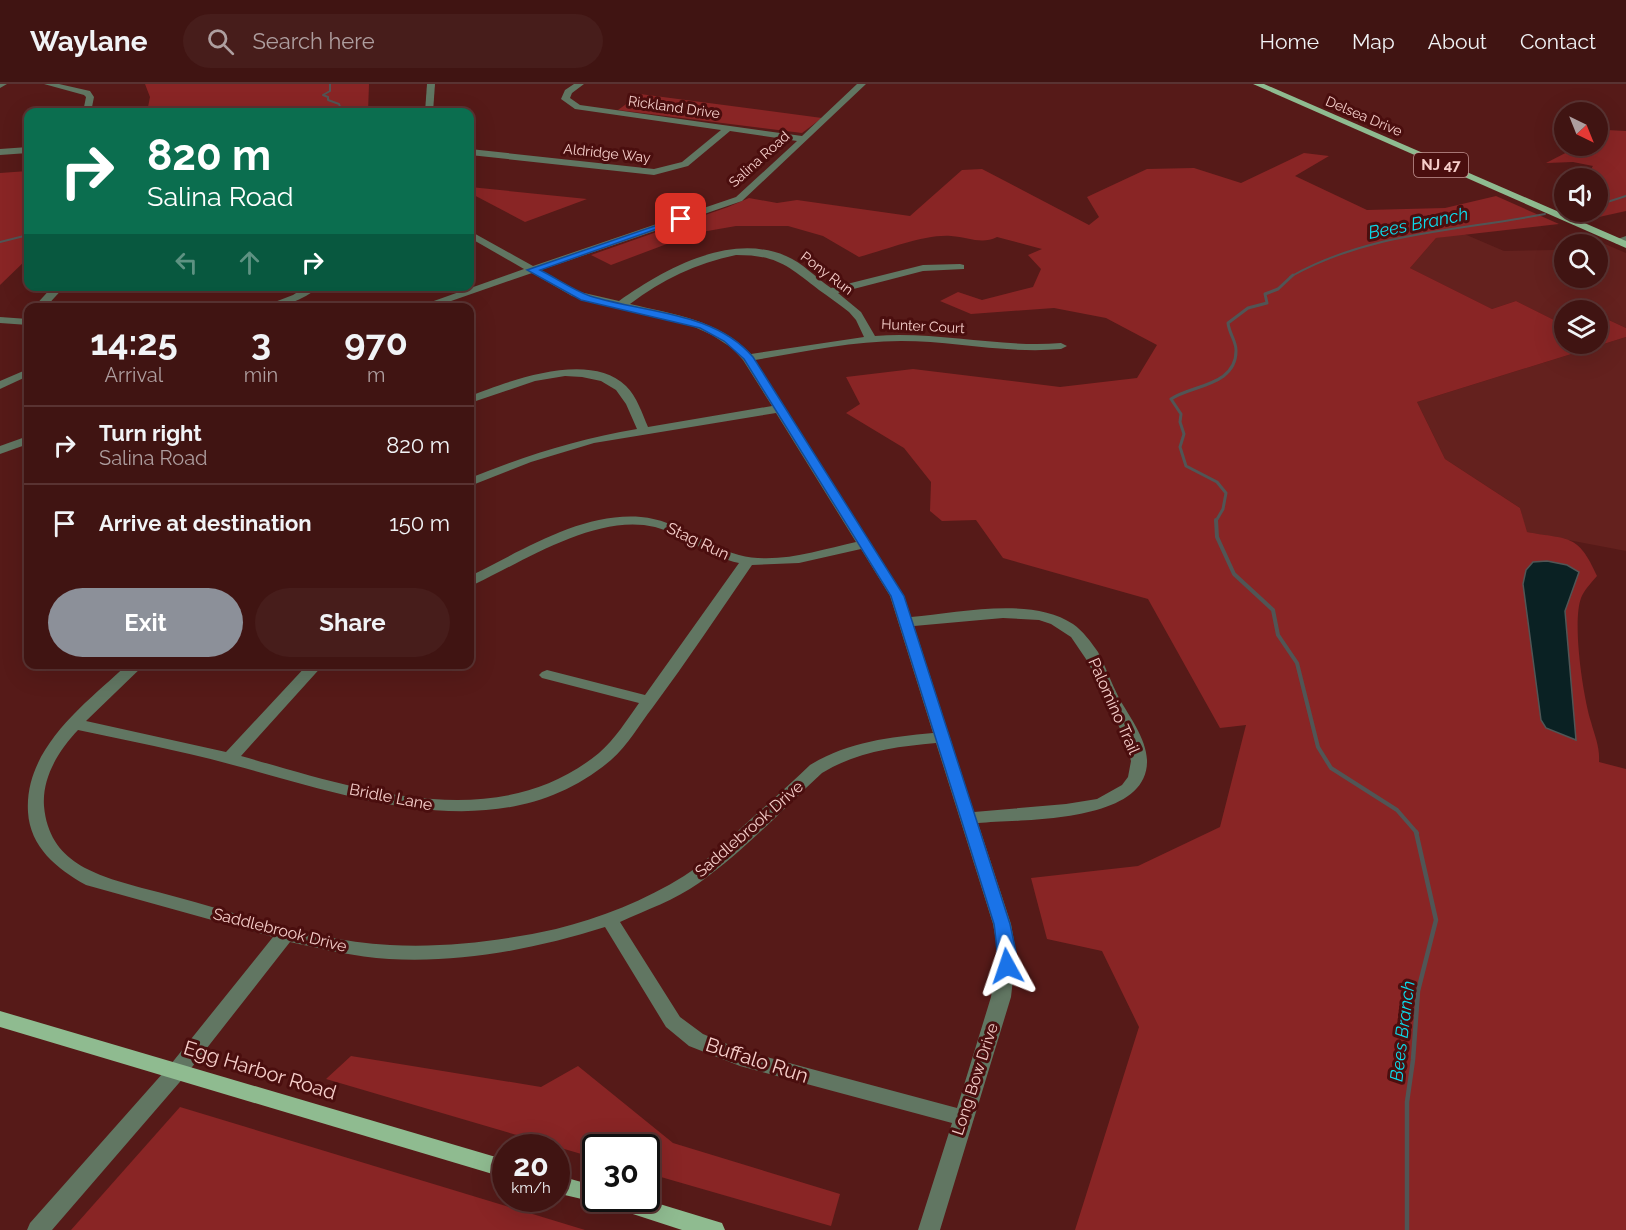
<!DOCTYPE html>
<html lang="en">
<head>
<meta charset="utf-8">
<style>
  :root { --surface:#401412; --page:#471d1b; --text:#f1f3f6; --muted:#ae9e9f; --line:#593332; --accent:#8c9099 }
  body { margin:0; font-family:Raleway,sans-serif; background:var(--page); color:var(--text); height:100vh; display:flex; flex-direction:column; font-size:22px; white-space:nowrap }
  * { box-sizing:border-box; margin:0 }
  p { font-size:20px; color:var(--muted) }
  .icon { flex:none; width:33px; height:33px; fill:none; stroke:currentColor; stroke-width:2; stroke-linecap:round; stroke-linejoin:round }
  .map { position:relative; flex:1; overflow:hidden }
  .drawer { position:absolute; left:24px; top:219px; width:450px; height:366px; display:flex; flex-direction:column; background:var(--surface); border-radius:12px; box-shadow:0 6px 24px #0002,0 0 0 2px var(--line) }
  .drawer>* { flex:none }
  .hud { position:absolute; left:24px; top:24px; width:450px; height:183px; border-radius:12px; box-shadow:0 6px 24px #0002,0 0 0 2px var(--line); background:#0b6e4f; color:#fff; overflow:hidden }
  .needle { width:39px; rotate:137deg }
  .fabs { position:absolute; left:1554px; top:18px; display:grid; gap:12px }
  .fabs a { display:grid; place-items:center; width:54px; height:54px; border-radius:50%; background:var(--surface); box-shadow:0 6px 24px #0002,0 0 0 2px var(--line); font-size:30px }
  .speed { position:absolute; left:492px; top:1050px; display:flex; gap:12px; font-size:30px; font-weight:700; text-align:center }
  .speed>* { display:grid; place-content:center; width:78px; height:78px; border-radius:50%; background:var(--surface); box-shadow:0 6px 24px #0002,0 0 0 2px var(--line); line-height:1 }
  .speed small { font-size:15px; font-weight:400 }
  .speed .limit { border:3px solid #111; border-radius:9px; background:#fff; color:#111 }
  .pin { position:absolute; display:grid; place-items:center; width:51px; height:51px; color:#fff; margin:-26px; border-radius:12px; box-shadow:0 3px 9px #0006 }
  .me { position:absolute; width:66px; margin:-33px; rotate:355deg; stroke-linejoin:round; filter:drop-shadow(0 0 4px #0008) }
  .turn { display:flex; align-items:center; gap:21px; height:126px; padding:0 24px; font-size:27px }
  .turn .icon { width:78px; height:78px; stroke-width:2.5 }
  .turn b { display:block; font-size:42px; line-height:51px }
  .lanes { display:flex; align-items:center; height:57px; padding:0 24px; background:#0003; justify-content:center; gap:30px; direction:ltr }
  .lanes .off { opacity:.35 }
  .eta { display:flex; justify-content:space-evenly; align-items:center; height:102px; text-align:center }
  .eta b { font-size:36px; font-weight:700; line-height:42px }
  .primary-button { display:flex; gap:12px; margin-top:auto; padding:12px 24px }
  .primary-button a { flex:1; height:69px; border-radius:36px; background:var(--accent); color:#fff; font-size:24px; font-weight:700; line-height:69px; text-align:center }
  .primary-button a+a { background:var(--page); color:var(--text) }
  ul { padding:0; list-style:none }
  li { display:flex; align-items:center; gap:18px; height:78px; padding:0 24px; border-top:2px solid var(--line) }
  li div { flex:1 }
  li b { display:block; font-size:22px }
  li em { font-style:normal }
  header { display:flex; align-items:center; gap:36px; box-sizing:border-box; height:84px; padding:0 30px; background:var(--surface); border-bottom:2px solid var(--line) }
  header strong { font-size:28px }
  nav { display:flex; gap:33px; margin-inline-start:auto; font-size:21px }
  .search { width:420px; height:54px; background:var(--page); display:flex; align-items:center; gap:15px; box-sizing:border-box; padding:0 21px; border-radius:33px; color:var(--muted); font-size:22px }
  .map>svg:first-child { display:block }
</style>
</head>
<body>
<header>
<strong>Waylane</strong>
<div class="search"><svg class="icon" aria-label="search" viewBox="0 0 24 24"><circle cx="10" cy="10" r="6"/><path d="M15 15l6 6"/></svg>Search here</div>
<nav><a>Home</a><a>Map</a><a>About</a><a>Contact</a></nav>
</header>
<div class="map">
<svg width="1626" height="1146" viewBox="0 0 1626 1146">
  <rect width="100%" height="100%" fill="#561a18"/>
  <g fill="#64211e">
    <polygon points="1462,149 1504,167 1555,166 1564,164 1564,194 1598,194 1598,160 1575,160 1593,155 1626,169 1626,244 1598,231 1598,226 1564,226 1564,234 1556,237 1516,217 1492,225 1410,184 1436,154"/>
    <polygon points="1626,253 1626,467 1526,448 1520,424 1445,375 1417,318"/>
  </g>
  <g fill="#892525">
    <polygon points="145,0 369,0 368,28 147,28 150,13"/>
    <polygon points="640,10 822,34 802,49 618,26"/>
    <polygon points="1607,46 1626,47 1626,127 1590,135 1573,128 1598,128 1598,94 1585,94 1593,82 1573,78 1546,79 1579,62 1598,62 1598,51"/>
    <path d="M1304 69 1329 72 1295 92 1367 126 1445 124 1496 112 1559 140 1436 154 1410 184 1492 225 1516 217 1556 237 1564 234V260H1598V231L1626 244V253L1417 318 1445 375 1520 424 1527 448C1569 456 1578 449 1597 492 1592 498 1584 506 1581 514 1572 539 1583 612 1591 638 1595 653 1600 663 1599 678L1626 685V1146H1075L1139 943 1102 867 1047 855 1031 794 1138 782 1220 743 1246 641 1220 644 1148 515 1003 474 976 436 942 437 930 427 931 398 904 364 846 329 860 320 846 293 913 285 1060 303 1137 294 1157 261 1106 234 1054 224 971 230 940 217 958 208 982 216 1033 203 1041 185 1028 171 1042 165 997 153C981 161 969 153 951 152 924 150 886 166 859 173L823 152 788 142H736L696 149 611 181 591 171 728 123 749 114 777 119 797 116 910 132 962 86 982 85 1089 141 1099 133 1087 113 1147 85 1194 84 1241 99Z"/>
    <polygon points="28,87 28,174 0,201 0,89"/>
    <polygon points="470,103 587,115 525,138 470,109"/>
    <polygon points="351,972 541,1003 578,982 673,1059 840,1110 831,1142 647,1089 646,1064 596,1064 595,1074 326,995"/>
    <polygon points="180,1023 585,1146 71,1146"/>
  </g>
  <polygon fill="#0a2123" stroke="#515555" stroke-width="1.5" points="1547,477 1567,481 1579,488 1565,527 1576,656 1546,644 1541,636 1523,500 1526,486 1533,478"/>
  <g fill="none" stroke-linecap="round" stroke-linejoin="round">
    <g stroke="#515555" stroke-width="2">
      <polyline points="330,0 330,7 323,11 328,13 328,16 339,20 342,28"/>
      <polyline points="1598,121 1626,112"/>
      <polyline points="1561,126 1564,126"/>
      <polyline points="0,158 28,151"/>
      <path d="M1290 193C1369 148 1458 147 1545 130"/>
    </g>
    <path stroke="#515555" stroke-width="3" d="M1216 437 1223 425 1226 409 1217 398 1186 382 1180 363 1184 350 1180 338 1181 330 1171 315C1191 301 1237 302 1236 266 1236 257 1229 249 1228 239L1248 224 1267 219 1265 210 1278 205 1293 191"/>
    <polyline stroke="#515555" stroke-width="4" points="1216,436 1217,453 1234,490 1273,526 1278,551 1297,579 1318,663 1331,684 1397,726 1417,749"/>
    <polyline stroke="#515555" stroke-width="4.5" points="1407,1146 1407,1018 1413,976 1418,907 1436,836 1416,748"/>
    <g fill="#617662" fill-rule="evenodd">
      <polygon points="0,0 7,0 0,4"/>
      <polygon points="44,0 59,0 90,7 94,13 91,28 83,28 86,13 84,11"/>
      <polygon points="427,0 435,0 433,28 425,28"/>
      <path d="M574 0H584L572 9 570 14 580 21 802 52 857 0H866L742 117 541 186 580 208 619 217C664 185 730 148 786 172 803 179 816 194 831 204L923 181 960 180 964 181V185L923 187 838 209 861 228 875 252C937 247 999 264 1061 259L1067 262 1061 265C1007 270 955 257 901 257 852 257 803 268 755 276L904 512 911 533C958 529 1031 512 1073 540 1083 547 1091 558 1098 568 1106 583 1111 599 1119 614 1129 632 1146 654 1147 676 1149 740 1022 735 978 739L1011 840 1016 868 1011 913 940 1146H918L952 1039 740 982 689 962 666 943 605 843C535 865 463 879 389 875 355 873 323 865 290 858L185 992 52 1146H27L30 1139 171 980 273 853 86 801C57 785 30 763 28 728 24 664 86 619 128 580H145L86 637 226 668 308 580H324L241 672C355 704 495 754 599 669 615 655 627 636 639 619L542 594 539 591 542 588 547 586 645 611 739 479C709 473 685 451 655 443 597 429 526 476 475 500L470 501V492C522 467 581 428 641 433 678 436 704 462 739 471 777 481 819 466 856 458L776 329 594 359 531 378 470 402V394C524 372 578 355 637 345L626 320 616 306 601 297 582 293 565 292 535 297 470 319V312C509 297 589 266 626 302 637 313 642 329 648 343L772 322 743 276 732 264 712 251 690 241 572 212 532 189 431 224H414L524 185 470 154V147L533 182 736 113 797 57 730 47 688 82 654 91 470 71V65L654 85 682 78 721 46 575 25 561 15 565 6ZM736 171C777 171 788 182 819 206 829 213 839 220 849 228L856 236 864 253 751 270C719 236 673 230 630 220 662 196 696 179 736 171ZM861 465 890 512 933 649C889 653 848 658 810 681 787 703 763 724 739 746 722 762 704 779 684 792 646 816 600 834 556 845 502 857 445 864 390 861 329 858 270 839 212 823 189 816 166 810 142 804 96 791 49 779 44 722 42 693 59 666 78 646 130 657 182 667 233 681 354 713 501 769 611 676 628 661 639 641 653 623 687 577 719 529 752 481L799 479ZM1003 534 1039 536 1051 540 1071 553 1088 578 1124 653 1131 677 1128 693 1122 701 1097 715 1066 720 974 728 914 542ZM936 659 993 840 998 868 991 913 957 1024 744 967 703 950 680 933 620 838C646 826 675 816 699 799 743 768 782 726 822 689 858 667 895 663 936 659Z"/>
      <polygon points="28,63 28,69 0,71 0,65"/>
      <polygon points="1626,152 1626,158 1617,160 1612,157"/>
      <polygon points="53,202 65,202 45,224 33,224"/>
      <path d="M307 202H320C303 217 281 224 259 224L293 211Z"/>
      <polygon points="0,233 28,235 28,241 0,239"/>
      <polygon points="28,285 28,292 0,305 0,297"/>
      <polygon points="28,352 28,360 0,370 0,362"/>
    </g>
    <g fill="#8fbb90" fill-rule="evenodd">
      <polygon points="1253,0 1264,0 1626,157 1626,164"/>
      <polygon points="0,927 506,1076 506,1094 0,943"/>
      <polygon points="556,1091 596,1102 596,1114 640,1114 722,1139 725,1146 682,1146 599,1119 556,1109"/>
    </g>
  </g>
  <path fill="#1a73e8" stroke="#114b97" stroke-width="1.5" d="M678 134 685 135 540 186C556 194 573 206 590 212 644 229 714 227 753 273L904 512 1010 840 1016 868 1013 886 1007 888 1001 886C997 879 996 851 994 840L891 512 744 275 724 257 700 244 581 216 527 186Z"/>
  <g text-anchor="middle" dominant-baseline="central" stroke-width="6" stroke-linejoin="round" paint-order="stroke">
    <g font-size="14" fill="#f6ceca" stroke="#4a0e0e">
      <text transform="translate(674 23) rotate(8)">Rickland Drive</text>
      <text transform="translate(1364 32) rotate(23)">Delsea Drive</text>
      <text transform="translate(607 69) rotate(6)">Aldridge Way</text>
      <text transform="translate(759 75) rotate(-42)">Salina Road</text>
      <text transform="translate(827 189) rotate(37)">Pony Run</text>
      <text transform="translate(923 242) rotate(3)">Hunter Court</text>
    </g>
    <rect fill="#4a0e0e" stroke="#c29492" stroke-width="1.5" x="1414" y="69" width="54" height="24" rx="4.5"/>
    <g font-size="15" font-weight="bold" fill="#f6ceca">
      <text x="1441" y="81">NJ 47</text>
    </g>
    <g font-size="16" fill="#f6ceca" stroke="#4a0e0e">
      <text transform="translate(698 457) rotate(25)">Stag Run</text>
      <text transform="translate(1114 622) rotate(66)">Palomino Trail</text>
      <text transform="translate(391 713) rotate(11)">Bridle Lane</text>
      <text transform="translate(749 745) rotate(-41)">Saddlebrook Drive</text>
      <text transform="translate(280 846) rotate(14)">Saddlebrook Drive</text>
      <text transform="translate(975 995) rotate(-72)">Long Bow Drive</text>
    </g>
    <g font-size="18" font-style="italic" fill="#0bdbec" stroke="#4a0e0e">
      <text transform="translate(1418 139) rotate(-11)">Bees Branch</text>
      <text transform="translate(1402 947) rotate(-83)">Bees Branch</text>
    </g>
    <g font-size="20" fill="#f6ceca" stroke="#4a0e0e">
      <text transform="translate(757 976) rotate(18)">Buffalo Run</text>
      <text transform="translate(260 986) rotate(17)">Egg Harbor Road</text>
    </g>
  </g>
</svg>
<div class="fabs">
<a><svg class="needle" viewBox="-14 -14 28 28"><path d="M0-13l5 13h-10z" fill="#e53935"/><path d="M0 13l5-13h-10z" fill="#ae9e9f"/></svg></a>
<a><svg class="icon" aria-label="sound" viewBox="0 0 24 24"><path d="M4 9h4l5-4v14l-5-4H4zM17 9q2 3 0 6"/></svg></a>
<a><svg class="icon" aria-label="search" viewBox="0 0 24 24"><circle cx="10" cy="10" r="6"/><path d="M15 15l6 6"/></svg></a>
<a><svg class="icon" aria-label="layers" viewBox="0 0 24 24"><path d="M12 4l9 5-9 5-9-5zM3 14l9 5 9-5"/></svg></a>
</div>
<div class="speed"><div>20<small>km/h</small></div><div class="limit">30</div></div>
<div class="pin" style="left:681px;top:135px;background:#d93025"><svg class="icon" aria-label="arrive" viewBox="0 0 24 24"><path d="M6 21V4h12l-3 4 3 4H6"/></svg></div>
<svg class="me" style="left:1007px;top:882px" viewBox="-20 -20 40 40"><path d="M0-17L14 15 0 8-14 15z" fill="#1a73e8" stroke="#fff" stroke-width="4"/></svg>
<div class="hud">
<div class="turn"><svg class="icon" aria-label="right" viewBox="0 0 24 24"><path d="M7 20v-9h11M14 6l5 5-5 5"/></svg><div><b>820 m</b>Salina Road</div></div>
<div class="lanes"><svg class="icon off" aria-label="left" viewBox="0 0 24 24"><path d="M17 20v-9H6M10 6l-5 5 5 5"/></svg><svg class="icon off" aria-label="ahead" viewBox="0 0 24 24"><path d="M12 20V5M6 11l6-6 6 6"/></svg><svg class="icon" aria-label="right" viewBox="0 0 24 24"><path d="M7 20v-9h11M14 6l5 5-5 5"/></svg></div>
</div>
<section class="drawer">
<div class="eta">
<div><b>14:25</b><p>Arrival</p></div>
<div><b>3</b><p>min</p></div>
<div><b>970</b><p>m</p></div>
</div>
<ul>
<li><svg class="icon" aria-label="right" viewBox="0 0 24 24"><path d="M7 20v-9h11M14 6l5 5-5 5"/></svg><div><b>Turn right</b><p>Salina Road</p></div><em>820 m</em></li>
<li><svg class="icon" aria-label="arrive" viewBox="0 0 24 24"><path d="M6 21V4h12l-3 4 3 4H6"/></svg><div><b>Arrive at destination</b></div><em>150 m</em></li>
</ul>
<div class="primary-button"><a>Exit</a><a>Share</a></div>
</section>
</div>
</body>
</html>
